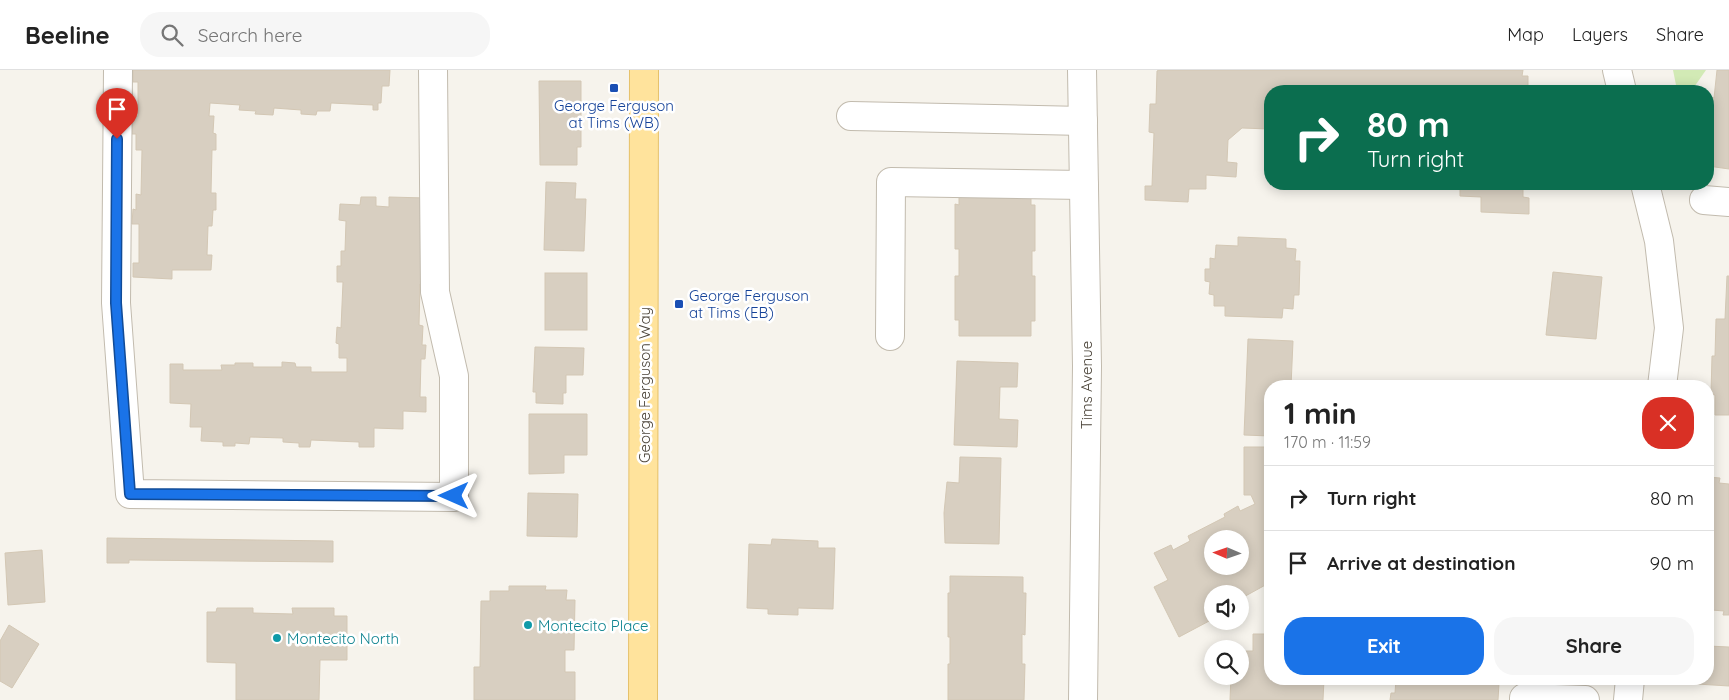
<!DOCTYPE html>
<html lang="en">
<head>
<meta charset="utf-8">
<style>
  :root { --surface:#fff; --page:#f6f6f6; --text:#222; --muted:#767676; --line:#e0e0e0; --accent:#1a73e8 }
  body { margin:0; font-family:Quicksand,sans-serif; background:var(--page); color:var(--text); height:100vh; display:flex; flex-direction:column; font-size:19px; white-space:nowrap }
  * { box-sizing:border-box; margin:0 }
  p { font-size:16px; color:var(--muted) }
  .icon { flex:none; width:28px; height:28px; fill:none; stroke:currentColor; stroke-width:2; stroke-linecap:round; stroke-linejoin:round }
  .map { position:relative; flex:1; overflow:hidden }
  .details { position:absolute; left:1264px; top:310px; width:450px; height:305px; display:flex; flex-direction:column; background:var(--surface); border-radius:20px; box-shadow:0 2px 12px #0003 }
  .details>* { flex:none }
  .guide { position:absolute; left:1264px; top:15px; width:450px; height:105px; border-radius:20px; box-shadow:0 2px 12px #0003; background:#0b6e4f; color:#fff; overflow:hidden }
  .needle { width:32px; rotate:272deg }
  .tools { position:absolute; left:1204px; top:460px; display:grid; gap:10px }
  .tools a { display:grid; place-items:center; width:45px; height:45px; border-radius:50%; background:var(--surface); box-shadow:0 2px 12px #0003; font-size:25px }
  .pin { position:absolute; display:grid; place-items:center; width:42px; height:42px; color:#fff; margin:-51px -21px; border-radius:50% 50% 50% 0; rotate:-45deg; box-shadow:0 0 5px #0007 }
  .pin .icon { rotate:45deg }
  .me { position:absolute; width:55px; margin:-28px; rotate:270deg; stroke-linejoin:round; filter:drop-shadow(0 0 4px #0008) }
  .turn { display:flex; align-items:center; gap:18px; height:105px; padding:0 20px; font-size:22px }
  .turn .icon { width:65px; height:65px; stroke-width:2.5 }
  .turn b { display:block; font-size:35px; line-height:42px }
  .round { display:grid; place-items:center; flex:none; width:52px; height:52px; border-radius:20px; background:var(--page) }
  .headline { display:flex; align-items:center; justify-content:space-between; height:85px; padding:0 20px }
  h1 { font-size:30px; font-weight:800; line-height:38px }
  .button { display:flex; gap:10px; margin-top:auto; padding:10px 20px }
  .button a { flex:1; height:58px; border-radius:20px; background:var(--accent); color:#fff; font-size:20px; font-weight:800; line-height:58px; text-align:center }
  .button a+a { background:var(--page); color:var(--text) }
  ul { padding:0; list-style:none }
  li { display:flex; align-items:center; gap:15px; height:65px; padding:0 20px; border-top:1px solid var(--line) }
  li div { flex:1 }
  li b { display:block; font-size:19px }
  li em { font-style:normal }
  header { display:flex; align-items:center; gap:30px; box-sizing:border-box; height:70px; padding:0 25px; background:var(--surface); border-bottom:1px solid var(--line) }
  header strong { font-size:24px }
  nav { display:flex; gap:28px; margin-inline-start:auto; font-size:18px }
  .search { width:350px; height:45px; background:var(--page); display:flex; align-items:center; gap:12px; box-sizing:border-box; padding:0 18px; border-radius:20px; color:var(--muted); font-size:19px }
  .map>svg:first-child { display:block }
</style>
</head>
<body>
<header>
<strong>Beeline</strong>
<div class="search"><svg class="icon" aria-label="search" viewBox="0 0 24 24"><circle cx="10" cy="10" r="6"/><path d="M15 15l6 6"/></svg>Search here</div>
<nav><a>Map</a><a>Layers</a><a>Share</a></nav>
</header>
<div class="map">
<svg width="1729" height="630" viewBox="0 0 1729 630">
  <rect width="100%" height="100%" fill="#f6f3ec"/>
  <polygon fill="#d2eab5" points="1673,0 1706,0 1692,20 1676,15"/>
  <g fill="#d8cfc1" stroke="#d3c7b4" fill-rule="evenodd">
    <polygon points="133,0 390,0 389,16 382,16 381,33 378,33 378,40 373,40 373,35 331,33 330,41 317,41 316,45 301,44 301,40 274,38 273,45 255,44 256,41 239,40 240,35 210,33 209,46 214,46 213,63 216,64 216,80 212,80 211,123 216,123 216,140 213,140 212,156 208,156 207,185 212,185 211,200 172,200 172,209 133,207 133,193 139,193 139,154 132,154 133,139 136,140 136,124 141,125 142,80 136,80 136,64 132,64 133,46 138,46 138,12 133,12"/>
    <polygon points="1159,0 1523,0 1522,6 1528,6 1528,21 1270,21 1270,65 1268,65 1269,59 1242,58 1228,70 1227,92 1237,93 1236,107 1206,105 1206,119 1189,119 1188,132 1145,130 1145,116 1152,116 1154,63 1149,62 1150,34 1156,34 1157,1"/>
    <polygon points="1717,0 1729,0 1729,99 1708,96 1708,68 1710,68 1712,47 1708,46 1708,27 1714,28"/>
    <polygon points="539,11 581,11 581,77 577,77 577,95 540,95"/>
    <polygon points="546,112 576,113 575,129 586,129 584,181 544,180"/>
    <polygon points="1434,114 1523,114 1523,127 1529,128 1529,144 1481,142 1481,127 1460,126 1460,115"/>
    <polygon points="959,119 1031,120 1031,135 1035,135 1035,181 1032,181 1032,206 1035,206 1035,251 1031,251 1031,266 959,266 959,250 955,250 955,206 959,206 959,179 955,179 955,134 959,135"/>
    <polygon points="361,127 376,127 376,136 389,137 389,127 426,128 422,143 421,182 428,182 424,214 420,214 419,255 423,256 422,275 426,275 425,289 421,289 420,327 426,327 426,342 403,341 403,359 374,358 374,377 359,377 359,372 311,370 310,377 299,377 299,373 283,372 283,368 250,367 249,374 235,373 235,376 223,376 223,372 201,371 202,357 190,357 191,334 170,333 170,294 183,294 183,300 222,300 221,295 235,295 235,293 253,293 253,297 282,297 282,292 295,293 296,297 311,297 311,302 347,302 347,288 339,288 339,274 336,273 337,257 341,258 343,212 337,212 337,196 341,196 341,181 345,181 346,151 339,150 340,134 360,135"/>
    <polygon points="1238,167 1286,169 1286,178 1296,179 1295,191 1300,191 1299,225 1294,225 1293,239 1283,238 1282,248 1225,246 1225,236 1214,236 1214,225 1209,224 1210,212 1205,211 1205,199 1210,199 1210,188 1215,189 1216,175 1238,176"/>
    <polygon points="1553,202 1602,207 1596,269 1546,265"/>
    <rect x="545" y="203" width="42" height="57"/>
    <polygon points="1727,206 1729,206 1729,345 1715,345 1715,325 1711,324 1712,286 1715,286 1716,249 1725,249"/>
    <polygon points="1248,269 1293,271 1291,316 1270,316 1270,366 1244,365"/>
    <polygon points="535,277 584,278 583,305 566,305 566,323 563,323 563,334 536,333 536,322 533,322"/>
    <polygon points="957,291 1018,293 1017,317 1000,317 999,349 1018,350 1017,377 954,375"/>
    <polygon points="529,344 587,344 587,385 564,385 564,403 529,404"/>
    <path d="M1244 377H1270V515L1269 513 1240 529 1243 533 1240 535V524H1212V540L1207 542 1211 550 1179 567 1154 517 1168 510 1154 483 1171 475 1173 480 1190 471 1188 466 1225 447 1224 444 1238 436 1240 441 1255 434 1251 425H1244ZM1212 469H1240V496H1212Z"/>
    <polygon points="960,387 1001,388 999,474 945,473 944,443 947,412 959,413"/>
    <polygon points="1708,407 1720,408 1719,413 1729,414 1729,545 1723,545 1724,541 1712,540 1708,546"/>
    <polygon points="528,423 578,424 577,467 527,466"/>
    <polygon points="107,468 333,471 333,492 129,490 129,493 107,493"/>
    <polygon points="772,469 818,471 818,478 835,478 833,539 798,538 798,545 768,544 768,539 747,538 749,474 771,475"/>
    <polygon points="42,480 45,532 8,535 5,483"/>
    <polygon points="950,506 1023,507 1023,523 1026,523 1025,565 1022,564 1022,594 1025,594 1024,630 948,630 948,594 950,594 950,567 948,567 948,523 950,523"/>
    <polygon points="509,516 546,516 545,520 567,520 566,530 575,530 574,580 565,580 565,602 575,602 575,630 474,630 474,597 480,597 481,531 490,531 490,521 509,521"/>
    <polygon points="217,538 253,538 253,543 293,544 292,538 334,538 334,546 347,546 347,590 320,590 319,630 236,630 236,593 207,592 207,542 216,542"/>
    <polygon points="9,555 39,574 12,618 0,611 0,571"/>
    <polygon points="1253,564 1270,564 1270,609 1324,609 1323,630 1230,630 1231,606 1240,606 1240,581 1253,581"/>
    <polygon points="1708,576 1729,577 1729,616 1697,614 1697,609 1708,609"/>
    <polygon points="1396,609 1478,609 1478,612 1499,613 1498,630 1390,630 1391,623 1395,623"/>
  </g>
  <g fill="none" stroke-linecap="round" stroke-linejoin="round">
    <defs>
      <g id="minor">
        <polyline points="118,0 116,233 130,424 454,427 454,306 435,222 433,0"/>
        <polyline points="1082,0 1087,296 1083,630"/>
        <polyline points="1617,0 1622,21"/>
        <polyline points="851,46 1083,51"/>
        <polyline points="1645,114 1659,171 1669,258 1662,316"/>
        <polyline points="1704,130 1729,132"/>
        <polyline points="890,266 891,112 1084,115"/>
        <polyline points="1524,630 1524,628 1585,630"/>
        <polyline points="1628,630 1630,609"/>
      </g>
      <polyline id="major" points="643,630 644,0"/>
    </defs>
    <use href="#minor" stroke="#c2bbae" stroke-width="30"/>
    <use href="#major" stroke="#e6c16a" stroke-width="30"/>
    <use href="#minor" stroke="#fff" stroke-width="28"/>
    <use href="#major" stroke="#ffe39c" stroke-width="28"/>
  </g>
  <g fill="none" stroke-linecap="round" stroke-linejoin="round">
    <defs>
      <polyline id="route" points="117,69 116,233 130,424 454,426"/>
    </defs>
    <use href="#route" stroke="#114b97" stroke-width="12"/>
    <use href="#route" stroke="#1a73e8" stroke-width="9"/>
  </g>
  <g fill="#1a4fb4" stroke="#fff" stroke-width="2">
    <rect x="609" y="13" width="10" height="10" rx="2.5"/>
    <rect x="674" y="229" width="10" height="10" rx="2.5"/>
  </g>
  <g fill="#0f9aa8" stroke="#fff" stroke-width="2">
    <circle cx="528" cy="555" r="5"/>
    <circle cx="277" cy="568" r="5"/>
  </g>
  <g text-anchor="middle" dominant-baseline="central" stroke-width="5" stroke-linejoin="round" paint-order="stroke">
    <g font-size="15" fill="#164399" stroke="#fff">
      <text x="614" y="35">George Ferguson<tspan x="614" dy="17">at Tims (WB)</tspan></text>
      <text x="689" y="225" text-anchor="start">George Ferguson<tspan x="689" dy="17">at Tims (EB)</tspan></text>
    </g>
    <g font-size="15" fill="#4b4439" stroke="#fff">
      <text transform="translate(644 315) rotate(-90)">George Ferguson Way</text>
      <text transform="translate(1086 315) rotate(-90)">Tims Avenue</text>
    </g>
    <g font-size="15" fill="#0d838f" stroke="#fff" text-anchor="start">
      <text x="538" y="555">Montecito Place</text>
      <text x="287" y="568">Montecito North</text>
    </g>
  </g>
</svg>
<div class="tools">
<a><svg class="needle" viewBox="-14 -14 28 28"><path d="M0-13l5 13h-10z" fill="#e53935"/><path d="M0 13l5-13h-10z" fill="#767676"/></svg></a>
<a><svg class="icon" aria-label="sound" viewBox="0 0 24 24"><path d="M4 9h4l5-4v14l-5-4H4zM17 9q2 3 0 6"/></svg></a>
<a><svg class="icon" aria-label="search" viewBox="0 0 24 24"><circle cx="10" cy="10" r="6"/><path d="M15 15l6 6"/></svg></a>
</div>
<div class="pin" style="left:117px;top:69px;background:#d93025"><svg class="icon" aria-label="arrive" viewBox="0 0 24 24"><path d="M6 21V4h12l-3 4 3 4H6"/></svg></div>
<svg class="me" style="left:454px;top:426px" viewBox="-20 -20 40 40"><path d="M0-17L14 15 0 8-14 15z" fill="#1a73e8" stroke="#fff" stroke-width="4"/></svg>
<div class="guide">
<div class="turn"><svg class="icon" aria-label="right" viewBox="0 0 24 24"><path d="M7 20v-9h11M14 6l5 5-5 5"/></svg><div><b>80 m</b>Turn right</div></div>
</div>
<section class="details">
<div class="headline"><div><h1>1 min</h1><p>170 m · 11:59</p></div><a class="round" style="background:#d93025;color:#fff"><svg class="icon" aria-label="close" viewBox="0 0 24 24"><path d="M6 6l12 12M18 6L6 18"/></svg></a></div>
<ul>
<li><svg class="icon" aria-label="right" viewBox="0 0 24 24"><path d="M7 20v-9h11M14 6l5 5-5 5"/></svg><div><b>Turn right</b></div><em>80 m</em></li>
<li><svg class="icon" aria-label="arrive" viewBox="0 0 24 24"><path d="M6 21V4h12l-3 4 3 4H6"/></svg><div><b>Arrive at destination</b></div><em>90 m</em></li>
</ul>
<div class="button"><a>Exit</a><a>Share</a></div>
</section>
</div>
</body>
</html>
